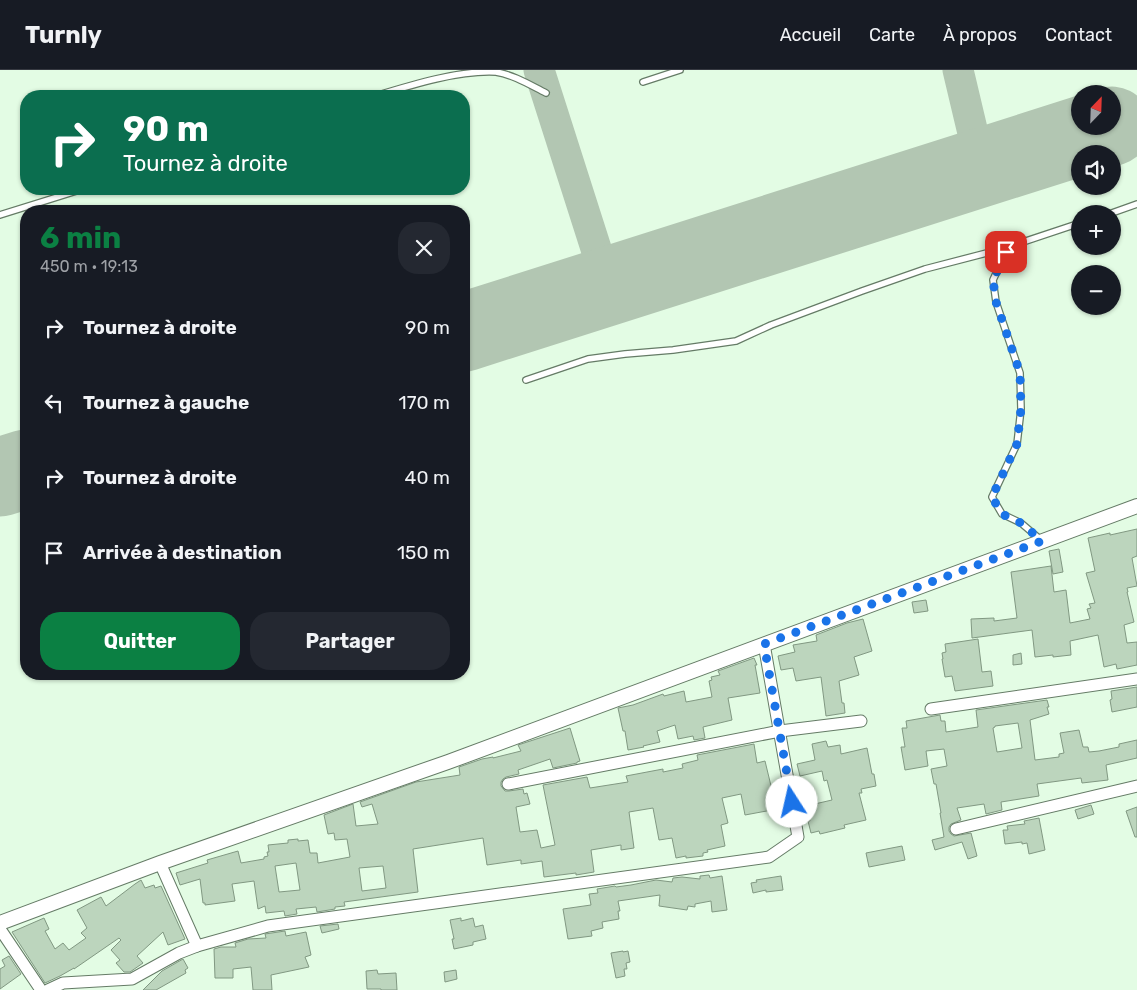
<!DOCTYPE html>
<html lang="fr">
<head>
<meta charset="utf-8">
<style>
  :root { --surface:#171b24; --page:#242831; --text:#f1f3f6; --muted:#9ea1a6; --line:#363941; --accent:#0b8043 }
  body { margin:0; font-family:Rubik,sans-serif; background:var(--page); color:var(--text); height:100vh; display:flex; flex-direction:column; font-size:19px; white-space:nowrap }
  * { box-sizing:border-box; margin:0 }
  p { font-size:16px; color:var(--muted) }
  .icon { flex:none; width:28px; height:28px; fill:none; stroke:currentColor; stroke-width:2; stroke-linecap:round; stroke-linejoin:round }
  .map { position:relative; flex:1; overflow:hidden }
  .panel { position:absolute; left:20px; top:135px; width:450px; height:475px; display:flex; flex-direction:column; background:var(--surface); border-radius:20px; box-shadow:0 1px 4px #0004 }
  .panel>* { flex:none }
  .top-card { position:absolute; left:20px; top:20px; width:450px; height:105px; border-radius:20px; box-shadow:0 1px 4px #0004; background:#0b6e4f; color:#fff; overflow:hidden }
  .needle { width:32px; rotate:23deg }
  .tools { position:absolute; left:1071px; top:15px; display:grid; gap:10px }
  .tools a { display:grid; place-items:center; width:50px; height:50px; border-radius:50%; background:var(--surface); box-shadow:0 1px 4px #0004; font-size:25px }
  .pin { position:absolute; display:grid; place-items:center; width:42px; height:42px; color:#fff; margin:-21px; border-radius:10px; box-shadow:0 2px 8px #0006 }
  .me { position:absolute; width:55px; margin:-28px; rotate:350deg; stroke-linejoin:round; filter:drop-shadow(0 0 4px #0008) }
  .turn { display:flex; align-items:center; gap:18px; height:105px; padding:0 20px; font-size:22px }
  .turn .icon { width:65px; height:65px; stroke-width:2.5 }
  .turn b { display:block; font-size:35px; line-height:42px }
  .round { display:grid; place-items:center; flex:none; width:52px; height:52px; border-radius:20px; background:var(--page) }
  .headline { display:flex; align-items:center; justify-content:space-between; height:85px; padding:0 20px }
  h1 { font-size:30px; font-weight:700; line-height:38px; color:var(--accent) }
  .button { display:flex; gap:10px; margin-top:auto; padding:10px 20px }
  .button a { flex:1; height:58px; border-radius:20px; background:var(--accent); color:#fff; font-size:20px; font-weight:700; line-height:58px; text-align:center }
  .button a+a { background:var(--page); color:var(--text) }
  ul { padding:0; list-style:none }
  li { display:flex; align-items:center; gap:15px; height:75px; padding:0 20px }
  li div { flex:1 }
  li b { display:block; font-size:19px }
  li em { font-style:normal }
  header { display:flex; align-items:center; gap:30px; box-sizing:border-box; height:70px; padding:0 25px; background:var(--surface); border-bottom:1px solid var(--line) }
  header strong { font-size:24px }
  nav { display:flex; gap:28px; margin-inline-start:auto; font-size:18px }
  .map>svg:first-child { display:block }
</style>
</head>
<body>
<header>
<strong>Turnly</strong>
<nav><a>Accueil</a><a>Carte</a><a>À propos</a><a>Contact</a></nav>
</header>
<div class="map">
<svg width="1137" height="920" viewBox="0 0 1137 920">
  <rect width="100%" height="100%" fill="#e3fce4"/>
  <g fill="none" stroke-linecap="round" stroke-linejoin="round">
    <g stroke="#b2c6b2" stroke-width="31">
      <polyline points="539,0 608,216"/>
      <polyline points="958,0 981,97"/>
    </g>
    <g stroke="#b2c6b2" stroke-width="79">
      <polyline points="464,262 1112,56"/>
      <polyline points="0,407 26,399"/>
    </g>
  </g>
  <g fill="#bcd5bd" stroke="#819882" fill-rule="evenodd">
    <polygon points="1137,459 1137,486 1132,488 1137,516 1127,518 1128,522 1127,522 1134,552 1124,555 1127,573 1137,572 1137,595 1117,599 1116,594 1104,597 1098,565 1070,571 1071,585 1053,587 1053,585 1035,587 1032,560 972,568 971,549 994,548 994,551 1017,548 1011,502 1051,496 1054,522 1066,520 1070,553 1090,549 1087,539 1091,538 1089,534 1095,533 1086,503 1095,501 1088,468 1110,463 1110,465"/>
    <polygon points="1059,479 1063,502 1053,504 1049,481"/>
    <polygon points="926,530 928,541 914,543 912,532"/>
    <polygon points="863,549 872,581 854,587 859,605 839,611 842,633 844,633 845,643 826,646 821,607 796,611 793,598 781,600 778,586 795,582 793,575 817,571 816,565 847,553"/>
    <polygon points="978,569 982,602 991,601 993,616 955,621 952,606 945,607 942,589 943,589 942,583 946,582 945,574"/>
    <polygon points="1021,583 1022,594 1013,595 1013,585"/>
    <polygon points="754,588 757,595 755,595 760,623 728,628 732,650 703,657 705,668 694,670 693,666 678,669 675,655 657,661 660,672 643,676 644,677 628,680 625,661 623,661 618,638 633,635 663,624 664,626 684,621 686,632 712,627 709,611 712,610 711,607 720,605 718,601"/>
    <polygon points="1137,617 1137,637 1112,642 1110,630 1112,629 1111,621"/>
    <path d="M1047 630 1049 637H1047L1049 644 1030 650 1035 690 1059 687V684L1064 683 1060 663 1079 660 1083 677H1088L1089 682 1099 681 1119 677V674L1137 670V688L1106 695 1108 710 1082 713 1081 708 1037 714 1039 726 1001 732 1002 740 986 744 984 734 957 738 961 750 951 754 949 757V761L951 764 954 766 971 763 977 786 968 789 962 772 935 780 932 770 944 767 940 743H941L936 714H934L931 699 947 696 944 679 926 681 928 696 905 700 901 677H905L902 658H907L906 651 940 645 941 651H945L946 662 978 657 976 640ZM1018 653 1022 678 997 682 993 658 995 657V656Z"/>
    <path d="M570 658 580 691 577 692V693L553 698 550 689 518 700 519 704 506 707 503 709 501 712V716L505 721H509L523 719 524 724 527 723 530 734 516 737 520 762 537 760 541 778 555 775 543 715 587 707 590 718 628 712 626 706 663 699V702L683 698 682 694 698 690 697 685 754 674 757 693 765 691 772 720 782 718 784 733 771 736 772 740 745 745 741 724 722 728 728 753 721 755 725 776 707 780 708 782 703 783V786L686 788V786L676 788 672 768 659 770 653 738 629 742 634 778 621 780V775L591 780 594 802 576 805V803L544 807 542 791 521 794V790L487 795 483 768 413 779 418 822 344 832 345 836 335 837V839L317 842 316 837 296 839 297 844 285 846 284 841 266 843 265 836 258 839 254 811 232 814 235 831 205 835V833H203L200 809 180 815 176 803 208 793 207 790 238 781 241 793 264 789V787L268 786 267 782H269L268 775 288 773V770L298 769V771L308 770 310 783H317L318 793 350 787 347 769 335 770 334 763 328 764 324 745 353 734 356 756 378 754 372 734 362 737 360 732 416 712 460 705 459 697 482 689 493 687V688L521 681 518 675ZM296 793 300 820 279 822 275 796ZM383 796 386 818 362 821 359 798Z"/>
    <polygon points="826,671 828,677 840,675 841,684 867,678 872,704 874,704 876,716 861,719 862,723 859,723 866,750 844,755 845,758 820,764 819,761 811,763 808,751 810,751 806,736 832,730 827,710 824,711 822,701 800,706 797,694 815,690 812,674"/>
    <polygon points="1091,735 1094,744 1078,749 1075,740"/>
    <polygon points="1137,737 1137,767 1135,767 1126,741"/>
    <polygon points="1039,748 1045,780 1029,784 1027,773 1022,774 1022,772 1005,774 1003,760 1008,760 1007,756 1025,754 1024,751"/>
    <polygon points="902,776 905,790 869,797 866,783"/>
    <polygon points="709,805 710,808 722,806 727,840 712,842 711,831 695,834 695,837 688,836 687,840 659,836 660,825 618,831 620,841 618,841 619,849 602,852 603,858 591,861 592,866 568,869 563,839 591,835 589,824 598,823 597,819 615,816 616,817 631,815 656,810 672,812 673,808 682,807 700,809 700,806"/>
    <polygon points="781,806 783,820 766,822 766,820 753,823 751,813 757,812 756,810"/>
    <polygon points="141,810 145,818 154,815 155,818 161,816 185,869 168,875 163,862 137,886 143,893 130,902 124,902 116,893 120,890 111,880 121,870 119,868 74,899 74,898 60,906 45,913 12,862 44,848 49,859 45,861 55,879 63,873 69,880 86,868 81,863 87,858 77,840 101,827 106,836 135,814"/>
    <polygon points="461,848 461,851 473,848 475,857 483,855 486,869 473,872 473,875 454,879 452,869 454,869 450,850"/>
    <polygon points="338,854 339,859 322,863 320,856"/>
    <polygon points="285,861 286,866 306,862 311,885 305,887 309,897 271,905 272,920 253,920 251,897 233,899 233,908 215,908 214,879 221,877 236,877 235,873 248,869 266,868 265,864"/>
    <polygon points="623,881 623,882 628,881 630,892 626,893 627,899 624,899 625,906 616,908 611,883"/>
    <polygon points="9,886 21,904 0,919 0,899 5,896 2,890"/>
    <polygon points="183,889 188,898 185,900 186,903 156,920 143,920 162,901"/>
    <polygon points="377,900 378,904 396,903 397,920 381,920 381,919 367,919 366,901"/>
    <polygon points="456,900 457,909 445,912 444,902"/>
  </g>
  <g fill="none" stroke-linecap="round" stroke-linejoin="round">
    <defs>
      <g id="service">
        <polyline points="643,12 680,0"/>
        <path d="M375 26C411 15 459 0 496 2 514 5 530 15 546 23"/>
        <polyline points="1109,144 1137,134"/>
        <polyline points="0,145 83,119"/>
        <polyline points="1002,179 1006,182 993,210 996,232 1020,303 1021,339 1017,374 992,427 1002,444 1021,453 1041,470"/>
        <polyline points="526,310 588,289 625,284 673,280 736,271 771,255 862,221 925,199 1002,179 1080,153"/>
      </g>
      <g id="minor">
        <polyline points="931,639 1137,609"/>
        <polyline points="508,714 780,661 861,651"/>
        <polyline points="956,759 1137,716"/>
        <polyline points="160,793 197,876 268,856 769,787 798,767 764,574"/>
        <polyline points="0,859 41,920"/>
        <polyline points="48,920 63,913 132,909 179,883 197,876"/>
      </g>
      <polyline id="tertiary" points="0,853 160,793 448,692 1137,436"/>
    </defs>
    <use href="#service" stroke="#657b66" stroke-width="8"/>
    <use href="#minor" stroke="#657b66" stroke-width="13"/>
    <use href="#tertiary" stroke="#657b66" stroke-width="16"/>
    <use href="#service" stroke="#fff" stroke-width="5.5"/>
    <use href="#minor" stroke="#fff" stroke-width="11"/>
    <use href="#tertiary" stroke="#fff" stroke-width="14"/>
  </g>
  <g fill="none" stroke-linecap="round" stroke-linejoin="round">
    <polyline stroke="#1a73e8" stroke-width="9" stroke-dasharray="0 16.2" points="792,732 764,574 1042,471 1021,453 1002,444 992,427 1017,374 1021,339 1020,303 996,232 993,210 1006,182"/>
  </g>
</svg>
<div class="tools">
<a><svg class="needle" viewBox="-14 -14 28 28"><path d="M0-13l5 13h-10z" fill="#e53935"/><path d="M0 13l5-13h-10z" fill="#9ea1a6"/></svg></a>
<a><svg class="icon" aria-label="sound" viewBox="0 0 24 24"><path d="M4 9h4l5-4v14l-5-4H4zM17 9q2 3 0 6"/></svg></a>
<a>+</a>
<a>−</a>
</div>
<div class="pin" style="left:1006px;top:182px;background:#d93025"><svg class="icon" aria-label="arrive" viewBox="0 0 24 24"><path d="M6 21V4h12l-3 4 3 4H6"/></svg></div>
<svg class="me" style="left:792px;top:732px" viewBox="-20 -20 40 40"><circle r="19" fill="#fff"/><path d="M0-13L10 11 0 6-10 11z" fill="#1a73e8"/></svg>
<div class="top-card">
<div class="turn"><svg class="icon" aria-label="right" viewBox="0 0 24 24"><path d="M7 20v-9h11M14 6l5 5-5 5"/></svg><div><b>90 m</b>Tournez à droite</div></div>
</div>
<section class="panel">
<div class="headline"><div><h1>6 min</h1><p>450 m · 19:13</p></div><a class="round"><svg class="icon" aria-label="close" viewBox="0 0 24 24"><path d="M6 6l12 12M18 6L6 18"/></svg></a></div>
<ul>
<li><svg class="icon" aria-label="right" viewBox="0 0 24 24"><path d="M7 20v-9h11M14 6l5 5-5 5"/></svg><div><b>Tournez à droite</b></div><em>90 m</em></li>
<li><svg class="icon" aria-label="left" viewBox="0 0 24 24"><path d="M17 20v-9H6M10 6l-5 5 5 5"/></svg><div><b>Tournez à gauche</b></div><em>170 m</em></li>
<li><svg class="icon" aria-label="right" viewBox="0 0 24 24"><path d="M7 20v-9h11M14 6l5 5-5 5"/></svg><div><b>Tournez à droite</b></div><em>40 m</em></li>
<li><svg class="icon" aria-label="arrive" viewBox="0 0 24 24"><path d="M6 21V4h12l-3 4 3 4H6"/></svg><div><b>Arrivée à destination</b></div><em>150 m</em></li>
</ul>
<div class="button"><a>Quitter</a><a>Partager</a></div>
</section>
</div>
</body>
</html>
